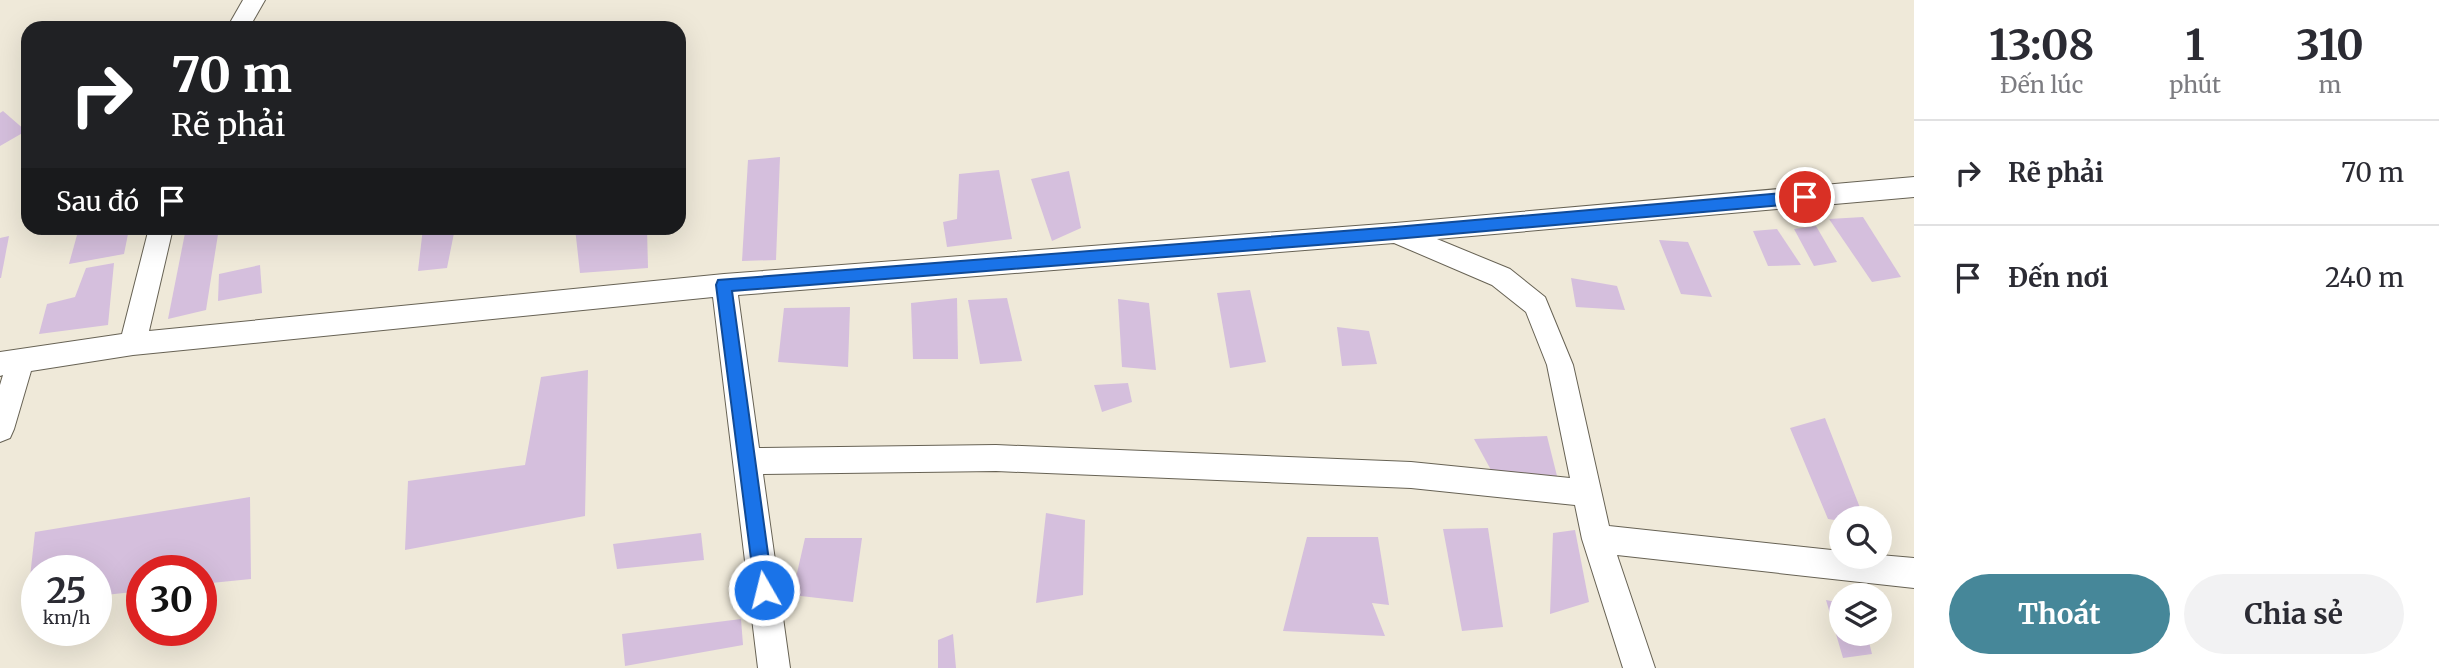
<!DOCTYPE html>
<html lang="vi">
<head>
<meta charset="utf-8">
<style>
  :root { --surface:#fff; --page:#f2f2f3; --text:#2b2b33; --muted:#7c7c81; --line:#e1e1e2; --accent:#468799 }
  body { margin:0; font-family:Merriweather,serif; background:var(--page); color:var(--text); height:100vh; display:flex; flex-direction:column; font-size:26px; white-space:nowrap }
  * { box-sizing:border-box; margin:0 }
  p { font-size:23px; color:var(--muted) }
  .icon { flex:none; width:38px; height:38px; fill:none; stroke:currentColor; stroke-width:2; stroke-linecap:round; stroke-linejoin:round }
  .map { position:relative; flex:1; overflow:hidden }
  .details { display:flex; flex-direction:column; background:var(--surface); width:525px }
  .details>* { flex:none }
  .banner { position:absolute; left:21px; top:21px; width:665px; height:214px; border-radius:21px; box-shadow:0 7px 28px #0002; background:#202124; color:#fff; overflow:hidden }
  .fabs { position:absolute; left:1829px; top:506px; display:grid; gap:14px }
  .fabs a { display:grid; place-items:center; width:63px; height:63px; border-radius:50%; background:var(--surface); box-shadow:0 7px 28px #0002; font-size:35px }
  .speed { position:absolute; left:21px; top:555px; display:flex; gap:14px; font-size:35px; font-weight:700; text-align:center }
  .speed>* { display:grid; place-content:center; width:91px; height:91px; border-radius:50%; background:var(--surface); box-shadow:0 7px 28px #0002; line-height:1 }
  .speed small { font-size:18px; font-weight:400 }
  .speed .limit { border:10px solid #d22; background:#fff; color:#111 }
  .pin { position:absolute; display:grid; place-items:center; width:60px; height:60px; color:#fff; margin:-30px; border:4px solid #fff; border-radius:50%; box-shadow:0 2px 7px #0007 }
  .me { position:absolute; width:77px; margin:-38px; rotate:352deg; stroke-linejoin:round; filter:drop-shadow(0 0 5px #0008) }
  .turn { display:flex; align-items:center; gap:24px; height:147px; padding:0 35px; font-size:32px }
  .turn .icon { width:91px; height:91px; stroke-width:2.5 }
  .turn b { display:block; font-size:49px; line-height:60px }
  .then { display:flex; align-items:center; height:66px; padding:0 35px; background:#0003; gap:14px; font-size:26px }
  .eta { display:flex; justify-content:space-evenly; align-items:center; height:119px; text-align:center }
  .eta b { font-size:42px; font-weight:700; line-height:49px }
  .primary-button { display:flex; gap:14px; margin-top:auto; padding:14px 35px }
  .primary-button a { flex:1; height:80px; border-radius:42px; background:var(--accent); color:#fff; font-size:28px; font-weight:700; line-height:80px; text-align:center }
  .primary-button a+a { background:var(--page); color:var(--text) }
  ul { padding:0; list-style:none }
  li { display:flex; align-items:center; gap:21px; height:105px; padding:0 35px; border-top:2px solid var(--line) }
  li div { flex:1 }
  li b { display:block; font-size:26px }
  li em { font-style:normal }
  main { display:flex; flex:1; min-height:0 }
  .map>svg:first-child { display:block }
</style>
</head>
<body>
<main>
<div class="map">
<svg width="1914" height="668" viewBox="0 0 1914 668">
  <rect width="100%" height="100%" fill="#efe9d9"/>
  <g fill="#d5bfdd">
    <polygon points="3,111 26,131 0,146 0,113"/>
    <polygon points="780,157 776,260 742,261 748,160"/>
    <polygon points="999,170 1012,239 947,247 943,222 957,219 959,174"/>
    <polygon points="1069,171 1081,228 1052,241 1031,179"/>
    <polygon points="1863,217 1901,277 1872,282 1829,219"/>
    <polygon points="1816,226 1837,262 1814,266 1794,229"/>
    <polygon points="186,228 219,228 206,310 168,319"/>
    <polygon points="423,228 455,228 447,268 418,271"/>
    <polygon points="575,228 647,228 648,268 580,273"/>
    <polygon points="129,229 124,254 69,264 77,235"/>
    <polygon points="1777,229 1801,265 1768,266 1753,231"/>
    <polygon points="9,236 1,278 0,278 0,238"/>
    <polygon points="1659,240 1688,242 1712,297 1681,294"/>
    <polygon points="114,263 108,325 39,334 47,304 75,297 86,268"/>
    <polygon points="260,265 262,293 218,301 219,274"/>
    <polygon points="1571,278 1617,286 1625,310 1576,307"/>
    <polygon points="1250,290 1266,362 1230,368 1217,293"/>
    <polygon points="957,298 958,359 913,359 911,303"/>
    <polygon points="1007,298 1022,361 980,364 968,300"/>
    <polygon points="1118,299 1149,303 1156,370 1122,367"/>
    <polygon points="850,307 848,367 778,362 784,308"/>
    <polygon points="1337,327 1369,331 1377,364 1342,366"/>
    <polygon points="588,370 585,516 405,550 408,481 525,465 541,377"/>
    <polygon points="1128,383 1132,402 1102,412 1094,385"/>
    <polygon points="1825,418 1864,518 1841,518 1841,521 1828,519 1790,428"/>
    <polygon points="1547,436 1557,476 1491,470 1474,439"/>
    <polygon points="250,497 251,579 201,584 201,570 142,570 142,591 96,596 96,570 37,570 37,603 27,604 35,532"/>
    <polygon points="1046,513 1085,520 1083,595 1036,603"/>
    <polygon points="1488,528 1503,627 1462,631 1443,529"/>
    <polygon points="1575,530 1589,602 1550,614 1553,533"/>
    <polygon points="701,533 704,560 617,569 613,544"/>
    <polygon points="1307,537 1378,537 1389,605 1372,603 1385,636 1283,631"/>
    <polygon points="805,538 862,538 853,602 792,595"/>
    <polygon points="1826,600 1841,603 1841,634 1867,634 1872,654 1843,658"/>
    <polygon points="741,619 743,645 625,666 622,634"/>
    <polygon points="953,634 956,668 938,668 938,640"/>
  </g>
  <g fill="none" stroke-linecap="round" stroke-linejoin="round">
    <defs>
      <g id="street">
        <polygon points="243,0 265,0 249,28 227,28"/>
        <path d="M1914 177V197L1437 239 1510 269 1545 297 1573 365 1609 526 1841 551V556L1880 555 1914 558V588L1617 555 1655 668H1623L1582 539 1575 505 1411 488 996 471 763 474 790 668H758L713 297 133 355 31 371 14 429 10 438 0 442V385L3 375 0 376V352L122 334 149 228H173L149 331 724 274 1395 223ZM1394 243 1492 285 1526 312 1547 365 1570 478 1411 462 996 445 759 448 738 295Z"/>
      </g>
    </defs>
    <use href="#street" stroke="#676254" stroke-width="2"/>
    <use href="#street" fill="#fff" fill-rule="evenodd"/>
  </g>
  <polygon fill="#1a73e8" stroke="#114b97" stroke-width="2" points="1805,191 1812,197 1805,203 1395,239 732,291 773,590 770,597 764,599 758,597 755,590 716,285 718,280 1395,227"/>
</svg>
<div class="fabs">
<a><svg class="icon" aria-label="search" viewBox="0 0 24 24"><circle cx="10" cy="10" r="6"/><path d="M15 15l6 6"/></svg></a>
<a><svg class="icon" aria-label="layers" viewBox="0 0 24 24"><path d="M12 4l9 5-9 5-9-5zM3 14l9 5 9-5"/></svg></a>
</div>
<div class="speed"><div>25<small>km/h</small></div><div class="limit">30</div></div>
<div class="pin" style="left:1805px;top:197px;background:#d93025"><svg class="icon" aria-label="arrive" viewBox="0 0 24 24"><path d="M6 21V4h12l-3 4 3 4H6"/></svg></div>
<svg class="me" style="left:764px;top:590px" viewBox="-20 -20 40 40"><circle r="17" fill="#1a73e8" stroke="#fff" stroke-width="3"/><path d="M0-11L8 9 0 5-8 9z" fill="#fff"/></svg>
<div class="banner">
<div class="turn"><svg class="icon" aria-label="right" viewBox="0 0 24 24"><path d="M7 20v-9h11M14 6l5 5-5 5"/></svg><div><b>70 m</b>Rẽ phải</div></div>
<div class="then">Sau đó<svg class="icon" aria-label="arrive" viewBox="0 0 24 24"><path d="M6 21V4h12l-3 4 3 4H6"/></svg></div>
</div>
</div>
<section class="details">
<div class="eta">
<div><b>13:08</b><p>Đến lúc</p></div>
<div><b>1</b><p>phút</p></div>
<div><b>310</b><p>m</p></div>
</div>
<ul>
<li><svg class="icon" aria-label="right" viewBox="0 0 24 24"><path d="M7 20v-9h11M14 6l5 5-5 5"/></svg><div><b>Rẽ phải</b></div><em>70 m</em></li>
<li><svg class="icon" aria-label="arrive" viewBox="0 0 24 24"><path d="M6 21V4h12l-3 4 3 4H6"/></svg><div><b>Đến nơi</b></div><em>240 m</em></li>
</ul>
<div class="primary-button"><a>Thoát</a><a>Chia sẻ</a></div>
</section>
</main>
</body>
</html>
